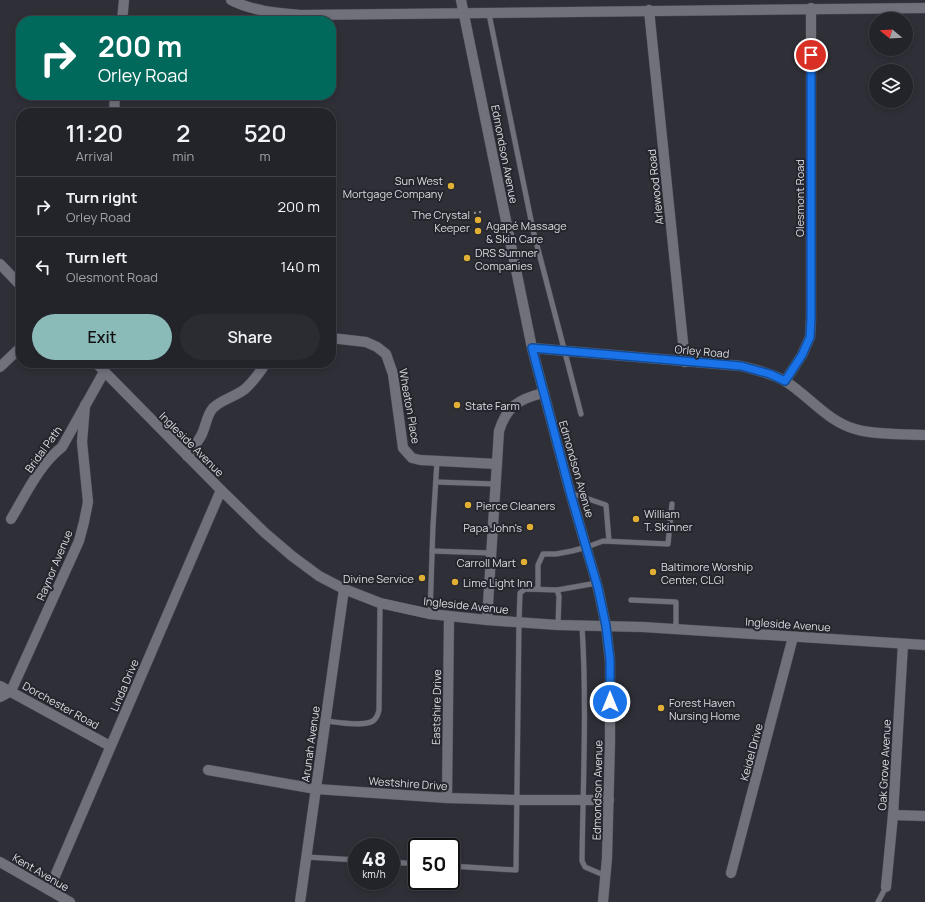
<!DOCTYPE html>
<html lang="en">
<head>
<meta charset="utf-8">
<style>
  :root { --surface:#23232a; --page:#2b2b32; --text:#f1f3f6; --muted:#a3a4a8; --line:#404047; --accent:#8bbbb9 }
  body { margin:0; font-family:Manrope,sans-serif; background:var(--page); color:var(--text); height:100vh; display:flex; flex-direction:column; font-size:15px; white-space:nowrap }
  * { box-sizing:border-box; margin:0 }
  p { font-size:13px; color:var(--muted) }
  .icon { flex:none; width:22px; height:22px; fill:none; stroke:currentColor; stroke-width:2; stroke-linecap:round; stroke-linejoin:round }
  .map { position:relative; flex:1; overflow:hidden }
  .drawer { position:absolute; left:16px; top:108px; width:320px; height:260px; display:flex; flex-direction:column; background:var(--surface); border-radius:16px; box-shadow:0 2px 6px #0003,0 0 0 1px var(--line) }
  .drawer>* { flex:none }
  .hud { position:absolute; left:16px; top:16px; width:320px; height:84px; border-radius:16px; box-shadow:0 2px 6px #0003,0 0 0 1px var(--line); background:#00695c; color:#fff; overflow:hidden }
  .needle { width:26px; rotate:288deg }
  .buttons { position:absolute; left:869px; top:12px; display:grid; gap:8px }
  .buttons a { display:grid; place-items:center; width:44px; height:44px; border-radius:50%; background:var(--surface); box-shadow:0 2px 6px #0003,0 0 0 1px var(--line); font-size:20px }
  .speed { position:absolute; left:348px; top:838px; display:flex; gap:8px; font-size:20px; font-weight:700; text-align:center }
  .speed>* { display:grid; place-content:center; width:52px; height:52px; border-radius:50%; background:var(--surface); box-shadow:0 2px 6px #0003,0 0 0 1px var(--line); line-height:1 }
  .speed small { font-size:10px; font-weight:400 }
  .speed .limit { border:2px solid #111; border-radius:6px; background:#fff; color:#111 }
  .pin { position:absolute; display:grid; place-items:center; width:34px; height:34px; color:#fff; margin:-17px; border:2px solid #fff; border-radius:50%; box-shadow:0 1px 4px #0007 }
  .me { position:absolute; width:44px; margin:-22px; rotate:0deg; stroke-linejoin:round; filter:drop-shadow(0 0 3px #0008) }
  .turn { display:flex; align-items:center; gap:14px; height:84px; padding:0 16px; font-size:18px }
  .turn .icon { width:52px; height:52px; stroke-width:2.5 }
  .turn b { display:block; font-size:28px; line-height:34px }
  .eta { display:flex; justify-content:space-evenly; align-items:center; height:68px; text-align:center }
  .eta b { font-size:24px; font-weight:600; line-height:28px }
  .button { display:flex; gap:8px; margin-top:auto; padding:8px 16px }
  .button a { flex:1; height:46px; border-radius:24px; background:var(--accent); color:#111; font-size:16px; font-weight:600; line-height:46px; text-align:center }
  .button a+a { background:var(--page); color:var(--text) }
  ul { padding:0; list-style:none }
  li { display:flex; align-items:center; gap:12px; height:60px; padding:0 16px; border-top:1px solid var(--line) }
  li div { flex:1 }
  li b { display:block; font-size:15px }
  li em { font-style:normal }
  .map>svg:first-child { display:block }
</style>
</head>
<body>
<div class="map">
<svg width="925" height="902" viewBox="0 0 925 902">
  <rect width="100%" height="100%" fill="#2f2f38"/>
  <g fill="none" stroke-linecap="round" stroke-linejoin="round">
    <defs>
      <g id="service">
        <polyline points="489,14 533,230 581,414"/>
        <polyline points="436,482 495,484"/>
        <polyline points="571,493 606,505 609,541"/>
        <polyline points="432,551 491,553"/>
        <polyline points="538,589 538,565 543,554 556,554 572,551 587,547 603,541 668,544 672,504"/>
        <polyline points="557,590 597,583"/>
        <polyline points="631,600 676,602 676,629"/>
        <polyline points="430,614 433,526 437,461"/>
        <path d="M582 626C587 704 583 783 582 861L585 867 606 876"/>
        <path d="M326 721C337 722 363 727 373 721 377 718 378 715 379 710L380 603"/>
        <polyline points="306,857 357,860"/>
        <polyline points="391,862 417,864"/>
        <polyline points="451,866 516,870 519,622 520,593 525,589 557,590 559,596 558,625"/>
        <polyline points="878,902 886,887"/>
      </g>
      <g id="minor">
        <path d="M231 0C252 11 277 13 301 15L925 8"/>
        <polyline points="649,10 685,362"/>
        <polyline points="122,21 124,0"/>
        <polyline points="114,113 115,95"/>
        <polyline points="331,338 366,342 377,347 386,354 393,374 403,448 412,458 420,460 497,464"/>
        <path d="M532 348 741 366C756 370 771 373 785 381 809 396 827 421 855 429 874 435 904 434 925 435"/>
        <polyline points="0,367 21,347"/>
        <polyline points="785,381 802,355 810,337 811,318 811,8"/>
        <path d="M187 456C191 449 197 443 201 436 206 427 206 416 213 408 222 399 235 397 245 389 253 382 260 372 266 363"/>
        <path d="M11 519C26 494 39 465 62 447L104 372"/>
        <path d="M487 620 499 431C507 406 519 399 543 393"/>
        <polyline points="0,686 110,746"/>
        <polyline points="0,697 11,691 79,541 84,522 88,502 82,442 85,405"/>
        <polyline points="208,770 316,789 447,798 518,800 609,800"/>
        <polyline points="447,798 449,617"/>
        <polyline points="893,815 925,816"/>
        <polyline points="0,862 70,902"/>
        <polyline points="731,873 793,637"/>
        <polyline points="886,887 893,815 903,644"/>
        <polyline points="49,890 221,490"/>
        <polyline points="300,902 344,589"/>
      </g>
      <g id="secondary">
        <polyline points="461,0 532,348 570,492 598,588 606,626 610,661 610,742 607,858 603,902"/>
        <polyline points="0,264 21,286"/>
        <polyline points="96,363 221,490 264,532 292,556 319,576 344,589 380,603 430,614 487,620 558,625 643,627 925,645"/>
      </g>
    </defs>
    <use href="#service" stroke="#4a4a51" stroke-width="6"/>
    <use href="#minor" stroke="#4a4a51" stroke-width="11"/>
    <use href="#secondary" stroke="#4a4a51" stroke-width="11"/>
    <polyline stroke="#8c8c93" stroke-width="2" stroke-dasharray="2 3" stroke-linecap="butt" points="474,213 481,212"/>
    <use href="#service" stroke="#70717b" stroke-width="5"/>
    <use href="#minor" stroke="#70717b" stroke-width="10"/>
    <use href="#secondary" stroke="#70717b" stroke-width="10"/>
  </g>
  <g fill="none" stroke-linecap="round" stroke-linejoin="round">
    <defs>
      <polyline id="route" points="610,702 610,660 606,626 598,588 570,492 532,348 741,366 770,374 785,381 802,355 810,337 811,318 811,55"/>
    </defs>
    <use href="#route" stroke="#114b97" stroke-width="10"/>
    <use href="#route" stroke="#1a73e8" stroke-width="7"/>
  </g>
  <g fill="#e0b034" stroke="#25252e" stroke-width="1.5">
    <circle cx="451" cy="186" r="4"/>
    <circle cx="478" cy="220" r="4"/>
    <circle cx="478" cy="231" r="4"/>
    <circle cx="467" cy="258" r="4"/>
    <circle cx="457" cy="405" r="4"/>
    <circle cx="468" cy="505" r="4"/>
    <circle cx="636" cy="519" r="4"/>
    <circle cx="530" cy="527" r="4"/>
    <circle cx="524" cy="562" r="4"/>
    <circle cx="653" cy="572" r="4"/>
    <circle cx="422" cy="578" r="4"/>
    <circle cx="455" cy="582" r="4"/>
    <circle cx="661" cy="708" r="4"/>
  </g>
  <g text-anchor="middle" dominant-baseline="central" stroke-width="4" stroke-linejoin="round" paint-order="stroke">
    <g font-size="11" fill="#dbdbe1" stroke="#25252e">
      <text transform="translate(505 154) rotate(79)">Edmondson Avenue</text>
      <text transform="translate(655 187) rotate(-96)">Arlewood Road</text>
      <text transform="translate(799 198) rotate(-90)">Olesmont Road</text>
      <text transform="translate(702 351) rotate(5)">Orley Road</text>
      <text transform="translate(410 406) rotate(80)">Wheaton Place</text>
      <text transform="translate(192 444) rotate(45)">Ingleside Avenue</text>
      <text transform="translate(43 449) rotate(-54)">Bridal Path</text>
      <text transform="translate(577 469) rotate(74)">Edmondson Avenue</text>
      <text transform="translate(54 565) rotate(-67)">Raynor Avenue</text>
      <text transform="translate(466 605) rotate(6)">Ingleside Avenue</text>
      <text transform="translate(788 624) rotate(4)">Ingleside Avenue</text>
      <text transform="translate(124 685) rotate(-67)">Linda Drive</text>
      <text transform="translate(61 705) rotate(29)">Dorchester Road</text>
      <text transform="translate(436 707) rotate(-89)">Eastshire Drive</text>
      <text transform="translate(310 744) rotate(-82)">Arunah Avenue</text>
      <text transform="translate(751 752) rotate(-75)">Keidel Drive</text>
      <text transform="translate(884 765) rotate(-87)">Oak Grove Avenue</text>
      <text transform="translate(408 783) rotate(4)">Westshire Drive</text>
      <text transform="translate(597 790) rotate(-89)">Edmondson Avenue</text>
      <text transform="translate(41 872) rotate(30)">Kent Avenue</text>
    </g>
    <g font-size="11" fill="#dbdbe1" stroke="#25252e" text-anchor="start">
      <text x="443" y="180" text-anchor="end">Sun West<tspan x="443" dy="13">Mortgage Company</tspan></text>
      <text x="470" y="214" text-anchor="end">The Crystal<tspan x="470" dy="13">Keeper</tspan></text>
      <text x="486" y="225">Agapé Massage<tspan x="486" dy="13">&amp; Skin Care</tspan></text>
      <text x="475" y="252">DRS Sumner<tspan x="475" dy="13">Companies</tspan></text>
      <text x="465" y="405">State Farm</text>
      <text x="476" y="505">Pierce Cleaners</text>
      <text x="644" y="513">William<tspan x="644" dy="13">T. Skinner</tspan></text>
      <text x="522" y="527" text-anchor="end">Papa John's</text>
      <text x="516" y="562" text-anchor="end">Carroll Mart</text>
      <text x="661" y="566">Baltimore Worship<tspan x="661" dy="13">Center, CLGI</tspan></text>
      <text x="414" y="578" text-anchor="end">Divine Service</text>
      <text x="463" y="582">Lime Light Inn</text>
      <text x="669" y="702">Forest Haven<tspan x="669" dy="13">Nursing Home</tspan></text>
    </g>
  </g>
</svg>
<div class="buttons">
<a><svg class="needle" viewBox="-14 -14 28 28"><path d="M0-13l5 13h-10z" fill="#e53935"/><path d="M0 13l5-13h-10z" fill="#a3a4a8"/></svg></a>
<a><svg class="icon" aria-label="layers" viewBox="0 0 24 24"><path d="M12 4l9 5-9 5-9-5zM3 14l9 5 9-5"/></svg></a>
</div>
<div class="speed"><div>48<small>km/h</small></div><div class="limit">50</div></div>
<div class="pin" style="left:811px;top:55px;background:#d93025"><svg class="icon" aria-label="arrive" viewBox="0 0 24 24"><path d="M6 21V4h12l-3 4 3 4H6"/></svg></div>
<svg class="me" style="left:610px;top:702px" viewBox="-20 -20 40 40"><circle r="17" fill="#1a73e8" stroke="#fff" stroke-width="3"/><path d="M0-11L8 9 0 5-8 9z" fill="#fff"/></svg>
<div class="hud">
<div class="turn"><svg class="icon" aria-label="right" viewBox="0 0 24 24"><path d="M7 20v-9h11M14 6l5 5-5 5"/></svg><div><b>200 m</b>Orley Road</div></div>
</div>
<section class="drawer">
<div class="eta">
<div><b>11:20</b><p>Arrival</p></div>
<div><b>2</b><p>min</p></div>
<div><b>520</b><p>m</p></div>
</div>
<ul>
<li><svg class="icon" aria-label="right" viewBox="0 0 24 24"><path d="M7 20v-9h11M14 6l5 5-5 5"/></svg><div><b>Turn right</b><p>Orley Road</p></div><em>200 m</em></li>
<li><svg class="icon" aria-label="left" viewBox="0 0 24 24"><path d="M17 20v-9H6M10 6l-5 5 5 5"/></svg><div><b>Turn left</b><p>Olesmont Road</p></div><em>140 m</em></li>
</ul>
<div class="button"><a>Exit</a><a>Share</a></div>
</section>
</div>
</body>
</html>
